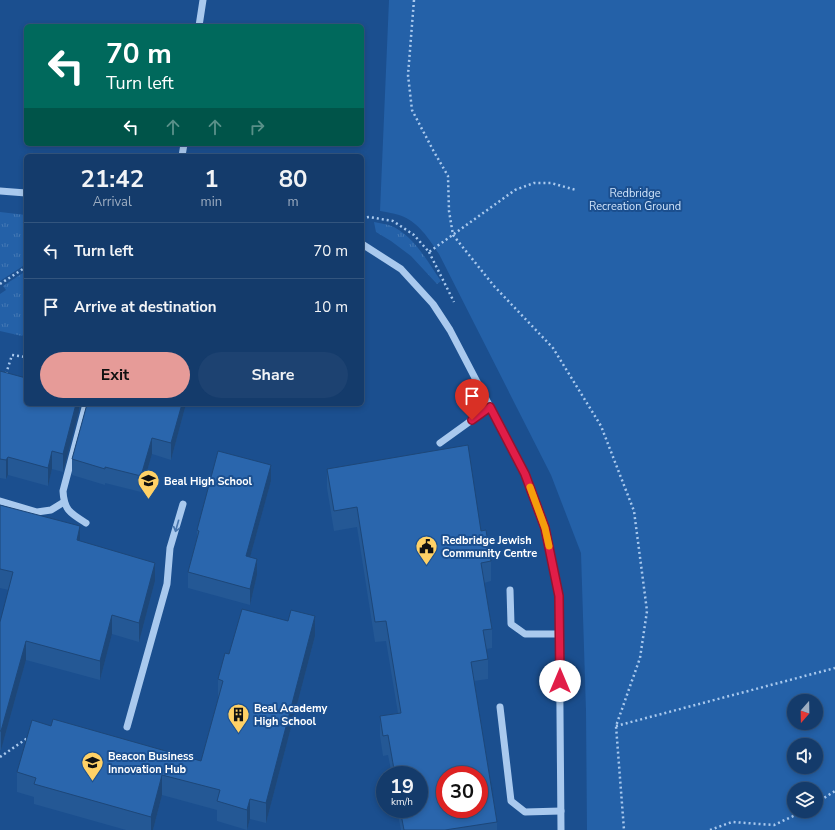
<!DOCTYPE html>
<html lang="en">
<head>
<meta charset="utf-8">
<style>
  :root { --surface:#143b6b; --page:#1d4271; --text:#f1f3f6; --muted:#9dadc1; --line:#33557e; --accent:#e69b98 }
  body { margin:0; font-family:"Nunito Sans",sans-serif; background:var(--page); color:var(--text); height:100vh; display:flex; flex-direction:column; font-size:15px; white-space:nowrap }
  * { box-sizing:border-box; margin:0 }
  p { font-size:13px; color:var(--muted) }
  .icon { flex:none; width:22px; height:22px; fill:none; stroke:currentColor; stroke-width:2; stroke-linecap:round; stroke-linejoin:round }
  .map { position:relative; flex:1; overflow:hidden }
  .panel { position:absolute; left:24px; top:154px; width:340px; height:252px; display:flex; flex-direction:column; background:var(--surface); border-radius:6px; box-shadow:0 2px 6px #0003,0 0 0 1px var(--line) }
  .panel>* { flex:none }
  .banner { position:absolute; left:24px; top:24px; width:340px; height:122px; border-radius:6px; box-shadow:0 2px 6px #0003,0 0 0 1px var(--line); background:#00695c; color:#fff; overflow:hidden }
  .needle { width:26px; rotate:200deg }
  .tools { position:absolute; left:787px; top:694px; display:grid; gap:8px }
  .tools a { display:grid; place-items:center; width:36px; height:36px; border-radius:50%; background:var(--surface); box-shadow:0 2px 6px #0003,0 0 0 1px var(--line); font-size:20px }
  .speed { position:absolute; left:376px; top:766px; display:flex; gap:8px; font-size:20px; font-weight:700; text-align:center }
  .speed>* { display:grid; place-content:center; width:52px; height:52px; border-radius:50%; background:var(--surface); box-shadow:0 2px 6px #0003,0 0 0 1px var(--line); line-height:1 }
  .speed small { font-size:10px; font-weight:400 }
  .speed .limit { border:6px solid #d22; background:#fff; color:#111 }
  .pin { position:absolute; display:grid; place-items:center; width:34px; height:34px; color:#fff; margin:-41px -17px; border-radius:50% 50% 50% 0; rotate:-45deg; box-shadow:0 0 4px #0007 }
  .pin .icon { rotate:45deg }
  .me { position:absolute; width:44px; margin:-22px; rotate:0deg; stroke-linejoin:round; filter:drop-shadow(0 0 3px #0008) }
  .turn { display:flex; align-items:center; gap:14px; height:84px; padding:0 16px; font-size:18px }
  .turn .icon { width:52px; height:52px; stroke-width:2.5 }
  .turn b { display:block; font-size:28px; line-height:34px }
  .lanes { display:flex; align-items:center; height:38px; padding:0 16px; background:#0003; justify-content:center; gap:20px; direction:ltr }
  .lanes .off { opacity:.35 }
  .eta { display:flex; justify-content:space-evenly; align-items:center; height:68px; text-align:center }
  .eta b { font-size:24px; font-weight:700; line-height:28px }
  .primary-button { display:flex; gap:8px; margin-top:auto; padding:8px 16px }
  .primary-button a { flex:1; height:46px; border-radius:24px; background:var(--accent); color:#111; font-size:16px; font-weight:700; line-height:46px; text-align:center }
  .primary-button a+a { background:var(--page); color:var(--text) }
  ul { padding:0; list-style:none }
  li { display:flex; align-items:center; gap:12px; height:56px; padding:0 16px; border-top:1px solid var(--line) }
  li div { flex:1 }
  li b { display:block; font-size:15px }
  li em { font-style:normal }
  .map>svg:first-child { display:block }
</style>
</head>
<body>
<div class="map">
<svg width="835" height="830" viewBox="0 0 835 830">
  <defs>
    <pattern id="grass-tufts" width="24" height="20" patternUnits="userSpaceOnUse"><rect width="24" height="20" fill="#2461a8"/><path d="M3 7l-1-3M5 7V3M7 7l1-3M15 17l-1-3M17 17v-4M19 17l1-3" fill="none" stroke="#4579b5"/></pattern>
  </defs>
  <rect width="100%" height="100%" fill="#1b4f8f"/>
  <g fill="url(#grass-tufts)">
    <polygon points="0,212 26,215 26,264 0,281"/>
    <path d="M374 222C379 223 384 224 389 225 413 234 427 261 441 281L437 284 411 256 391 241 376 232Z"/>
    <polygon points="26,271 26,332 22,336 0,331 0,294 6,290 3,286"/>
  </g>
  <path fill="#2461a8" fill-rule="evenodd" d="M389 0H835V830H587L586 711 581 553 551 475 439 254C429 239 418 221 399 215 393 213 386 212 380 211ZM794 701H816V723H794ZM794 745H816V767H794ZM794 789H816V811H794Z"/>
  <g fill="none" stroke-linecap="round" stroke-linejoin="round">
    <g stroke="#a9c9ee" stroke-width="2.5" stroke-dasharray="2 3" stroke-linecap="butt">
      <polyline points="414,0 408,75 412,110 433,150 448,176 449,211 453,235 494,286 553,348 601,426 634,511 647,611 640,658 616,726 624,830"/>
      <polyline points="362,218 369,217 393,221 414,235 429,252 515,190 534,183 551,183 576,190"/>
      <polyline points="429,252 454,302"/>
      <polyline points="0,284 26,267"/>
      <polyline points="6,374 12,355 26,357"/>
      <polyline points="616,726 835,668"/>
      <polyline points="0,757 29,737"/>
      <polyline points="816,803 835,791"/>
      <polyline points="710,830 732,822 774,825 804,811"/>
    </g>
    <g stroke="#a9c9ee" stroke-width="7">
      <polyline points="199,26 203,0"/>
      <polyline points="182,156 184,144"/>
      <polyline points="0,191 26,193"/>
      <polyline points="362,244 401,269 433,304 450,330 525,474 545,528 559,596 561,830"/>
      <polyline points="440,443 490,407"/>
      <polyline points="0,501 37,512 51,510 64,502"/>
      <path d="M86 523C70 513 64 510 63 491L86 404"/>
      <polyline points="510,590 511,624 525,634 560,634"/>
      <polyline points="500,707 511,801 525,812 561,811"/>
      <polyline points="127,727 167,584 170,548 183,504"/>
    </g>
  </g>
  <g fill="#245895">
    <polygon points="0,371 79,404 79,411 63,472 52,469 48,486 8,475 6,479 0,478"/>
    <polygon points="87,404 186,404 171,460 152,454 141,492 105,483 105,485 72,475 72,459"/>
    <polygon points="327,469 481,531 491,561 491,581 484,583 492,629 492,648 486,649 488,659 488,679 474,681 497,822 497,830 401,830 397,809 419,809 419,775 392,775 388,755 383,756 380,736 380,716 398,713 386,641 375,642 357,527 334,531 327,488"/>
    <polygon points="271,481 250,557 257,575 250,605 188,588 188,572 197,538 197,530"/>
    <polygon points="0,505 80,541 155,581 139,642 112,634 100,680 26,660 1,750 0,750 0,622 9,590 0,588"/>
    <polygon points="315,636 266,823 250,819 247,830 217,821 217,810 162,795 153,830 126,830 34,804 34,797 17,792 17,772 51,726 201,761 218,699 218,679 229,654"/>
  </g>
  <g fill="#1d4779">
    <polygon points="76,404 79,404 79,411 63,472 63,454"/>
    <polygon points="182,404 186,404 171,460 171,443"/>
    <polygon points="152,438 152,454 141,492 141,476"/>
    <polygon points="52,451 52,469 48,486 48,468"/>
    <polygon points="8,457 8,475 6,479 6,460"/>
    <polygon points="271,465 271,481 246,572 246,556"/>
    <polygon points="80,526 80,545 77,540"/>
    <polygon points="257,559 257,575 250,605 250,589"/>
    <polygon points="155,563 155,581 139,642 139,623"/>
    <polygon points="112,615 112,634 100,680 100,661"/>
    <polygon points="315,616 315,636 266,823 266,803"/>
    <polygon points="26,641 26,660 1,750 1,731"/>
    <polygon points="162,775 162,795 153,830 151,830 151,817"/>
    <polygon points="250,799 250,819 247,830 247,810"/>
  </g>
  <g fill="#2a66ad" stroke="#1d4779" fill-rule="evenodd">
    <polygon points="0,371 26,378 26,404 76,404 63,454 52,451 48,468 8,457 6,460 0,459"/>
    <polygon points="87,404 182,404 171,443 152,438 141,476 105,467 105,469 72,459"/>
    <path d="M468 445 481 531 486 530 491 561 481 563 492 629 483 630 488 659 471 662 497 822 445 830H404L400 809H419V775H395L388 735 383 736 380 716 401 713 386 621 375 622 357 507 334 511 327 469ZM445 775H479V809H445Z"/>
    <polygon points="218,451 271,465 246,556 257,559 250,589 188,572 199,531 197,530"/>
    <polygon points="0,505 80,526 77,540 155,563 139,623 112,615 100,661 26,641 1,731 0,731 0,622 13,572 0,569"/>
    <polygon points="242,609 288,621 291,610 315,616 266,803 250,799 247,810 217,801 220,790 162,775 151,817 34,784 36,778 17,772 32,720 51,726 53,719 201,761 223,681 218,679 225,653 229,654"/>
  </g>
  <defs><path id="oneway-shaft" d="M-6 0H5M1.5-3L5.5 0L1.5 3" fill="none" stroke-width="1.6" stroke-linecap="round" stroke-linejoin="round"/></defs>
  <use stroke="#4674ac" href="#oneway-shaft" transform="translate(177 526) rotate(106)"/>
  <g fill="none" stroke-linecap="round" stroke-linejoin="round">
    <defs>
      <polyline id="route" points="472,420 490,407 525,474 545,528 559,596 560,681"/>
    </defs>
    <use href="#route" stroke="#92132f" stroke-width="10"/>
    <use href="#route" stroke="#e11d48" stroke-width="7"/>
    <polyline stroke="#f59e0b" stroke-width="7" points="530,487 545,528 549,546"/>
  </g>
  <defs>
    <symbol id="school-pin" viewBox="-11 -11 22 30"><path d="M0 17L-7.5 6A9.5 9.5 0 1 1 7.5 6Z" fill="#ffd166" stroke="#1b4f8f"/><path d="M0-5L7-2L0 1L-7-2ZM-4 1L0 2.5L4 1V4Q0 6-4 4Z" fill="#111"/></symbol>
    <symbol id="civic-pin" viewBox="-11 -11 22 30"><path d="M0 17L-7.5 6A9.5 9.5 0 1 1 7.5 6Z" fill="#ffd166" stroke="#1b4f8f"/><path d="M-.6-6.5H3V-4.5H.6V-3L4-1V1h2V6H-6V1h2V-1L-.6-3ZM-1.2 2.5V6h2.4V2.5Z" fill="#111"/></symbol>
    <symbol id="building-pin" viewBox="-11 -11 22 30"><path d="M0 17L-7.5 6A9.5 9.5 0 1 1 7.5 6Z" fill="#ffd166" stroke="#1b4f8f"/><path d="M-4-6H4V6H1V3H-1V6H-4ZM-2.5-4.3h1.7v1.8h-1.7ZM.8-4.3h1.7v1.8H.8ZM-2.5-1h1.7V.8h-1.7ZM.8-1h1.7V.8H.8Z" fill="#111"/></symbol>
  </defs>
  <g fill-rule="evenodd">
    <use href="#school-pin" x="136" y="468" width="25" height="34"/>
    <use href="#civic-pin" x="414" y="534" width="25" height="34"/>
    <use href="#building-pin" x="226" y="702" width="25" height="34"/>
    <use href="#school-pin" x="80" y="750" width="25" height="34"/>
  </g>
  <g text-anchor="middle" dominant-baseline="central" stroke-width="4" stroke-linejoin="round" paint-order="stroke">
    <g font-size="11" fill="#cfe3fa" stroke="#1b4f8f">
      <text x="635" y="193">Redbridge<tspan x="635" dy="13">Recreation Ground</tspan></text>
    </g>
    <g font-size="11" font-weight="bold" fill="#fff" stroke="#1b4f8f" text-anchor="start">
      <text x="164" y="481">Beal High School</text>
      <text x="442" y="540">Redbridge Jewish<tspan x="442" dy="13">Community Centre</tspan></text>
      <text x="254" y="708">Beal Academy<tspan x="254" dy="13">High School</tspan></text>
      <text x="108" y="756">Beacon Business<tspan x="108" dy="13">Innovation Hub</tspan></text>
    </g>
  </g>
</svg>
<div class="tools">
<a><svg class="needle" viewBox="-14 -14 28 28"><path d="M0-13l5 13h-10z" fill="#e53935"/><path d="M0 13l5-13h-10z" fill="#9dadc1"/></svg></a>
<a><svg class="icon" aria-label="sound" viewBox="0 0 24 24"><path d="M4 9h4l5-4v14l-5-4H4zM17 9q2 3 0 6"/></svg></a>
<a><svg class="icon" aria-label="layers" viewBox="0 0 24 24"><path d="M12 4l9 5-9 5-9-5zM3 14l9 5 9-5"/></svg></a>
</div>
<div class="speed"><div>19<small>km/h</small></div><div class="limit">30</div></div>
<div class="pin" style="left:472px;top:420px;background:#d93025"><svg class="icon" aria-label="arrive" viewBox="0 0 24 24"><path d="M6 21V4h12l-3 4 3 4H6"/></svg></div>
<svg class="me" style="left:560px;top:681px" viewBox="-20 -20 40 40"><circle r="19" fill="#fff"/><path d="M0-13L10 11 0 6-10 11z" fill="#e11d48"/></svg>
<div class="banner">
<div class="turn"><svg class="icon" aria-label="left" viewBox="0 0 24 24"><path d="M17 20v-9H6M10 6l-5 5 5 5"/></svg><div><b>70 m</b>Turn left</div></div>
<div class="lanes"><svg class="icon" aria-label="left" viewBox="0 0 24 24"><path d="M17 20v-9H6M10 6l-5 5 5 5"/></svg><svg class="icon off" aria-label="ahead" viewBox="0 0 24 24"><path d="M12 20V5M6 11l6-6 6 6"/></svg><svg class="icon off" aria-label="ahead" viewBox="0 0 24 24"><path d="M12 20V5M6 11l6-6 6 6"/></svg><svg class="icon off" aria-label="right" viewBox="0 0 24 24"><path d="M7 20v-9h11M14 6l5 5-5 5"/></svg></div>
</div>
<section class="panel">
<div class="eta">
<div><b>21:42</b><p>Arrival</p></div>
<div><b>1</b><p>min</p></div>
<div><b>80</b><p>m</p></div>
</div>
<ul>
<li><svg class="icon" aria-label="left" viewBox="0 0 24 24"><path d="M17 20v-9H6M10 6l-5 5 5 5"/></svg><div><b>Turn left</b></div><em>70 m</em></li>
<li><svg class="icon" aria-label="arrive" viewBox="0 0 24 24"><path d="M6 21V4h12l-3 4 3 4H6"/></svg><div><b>Arrive at destination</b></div><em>10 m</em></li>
</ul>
<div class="primary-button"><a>Exit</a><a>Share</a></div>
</section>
</div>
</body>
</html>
